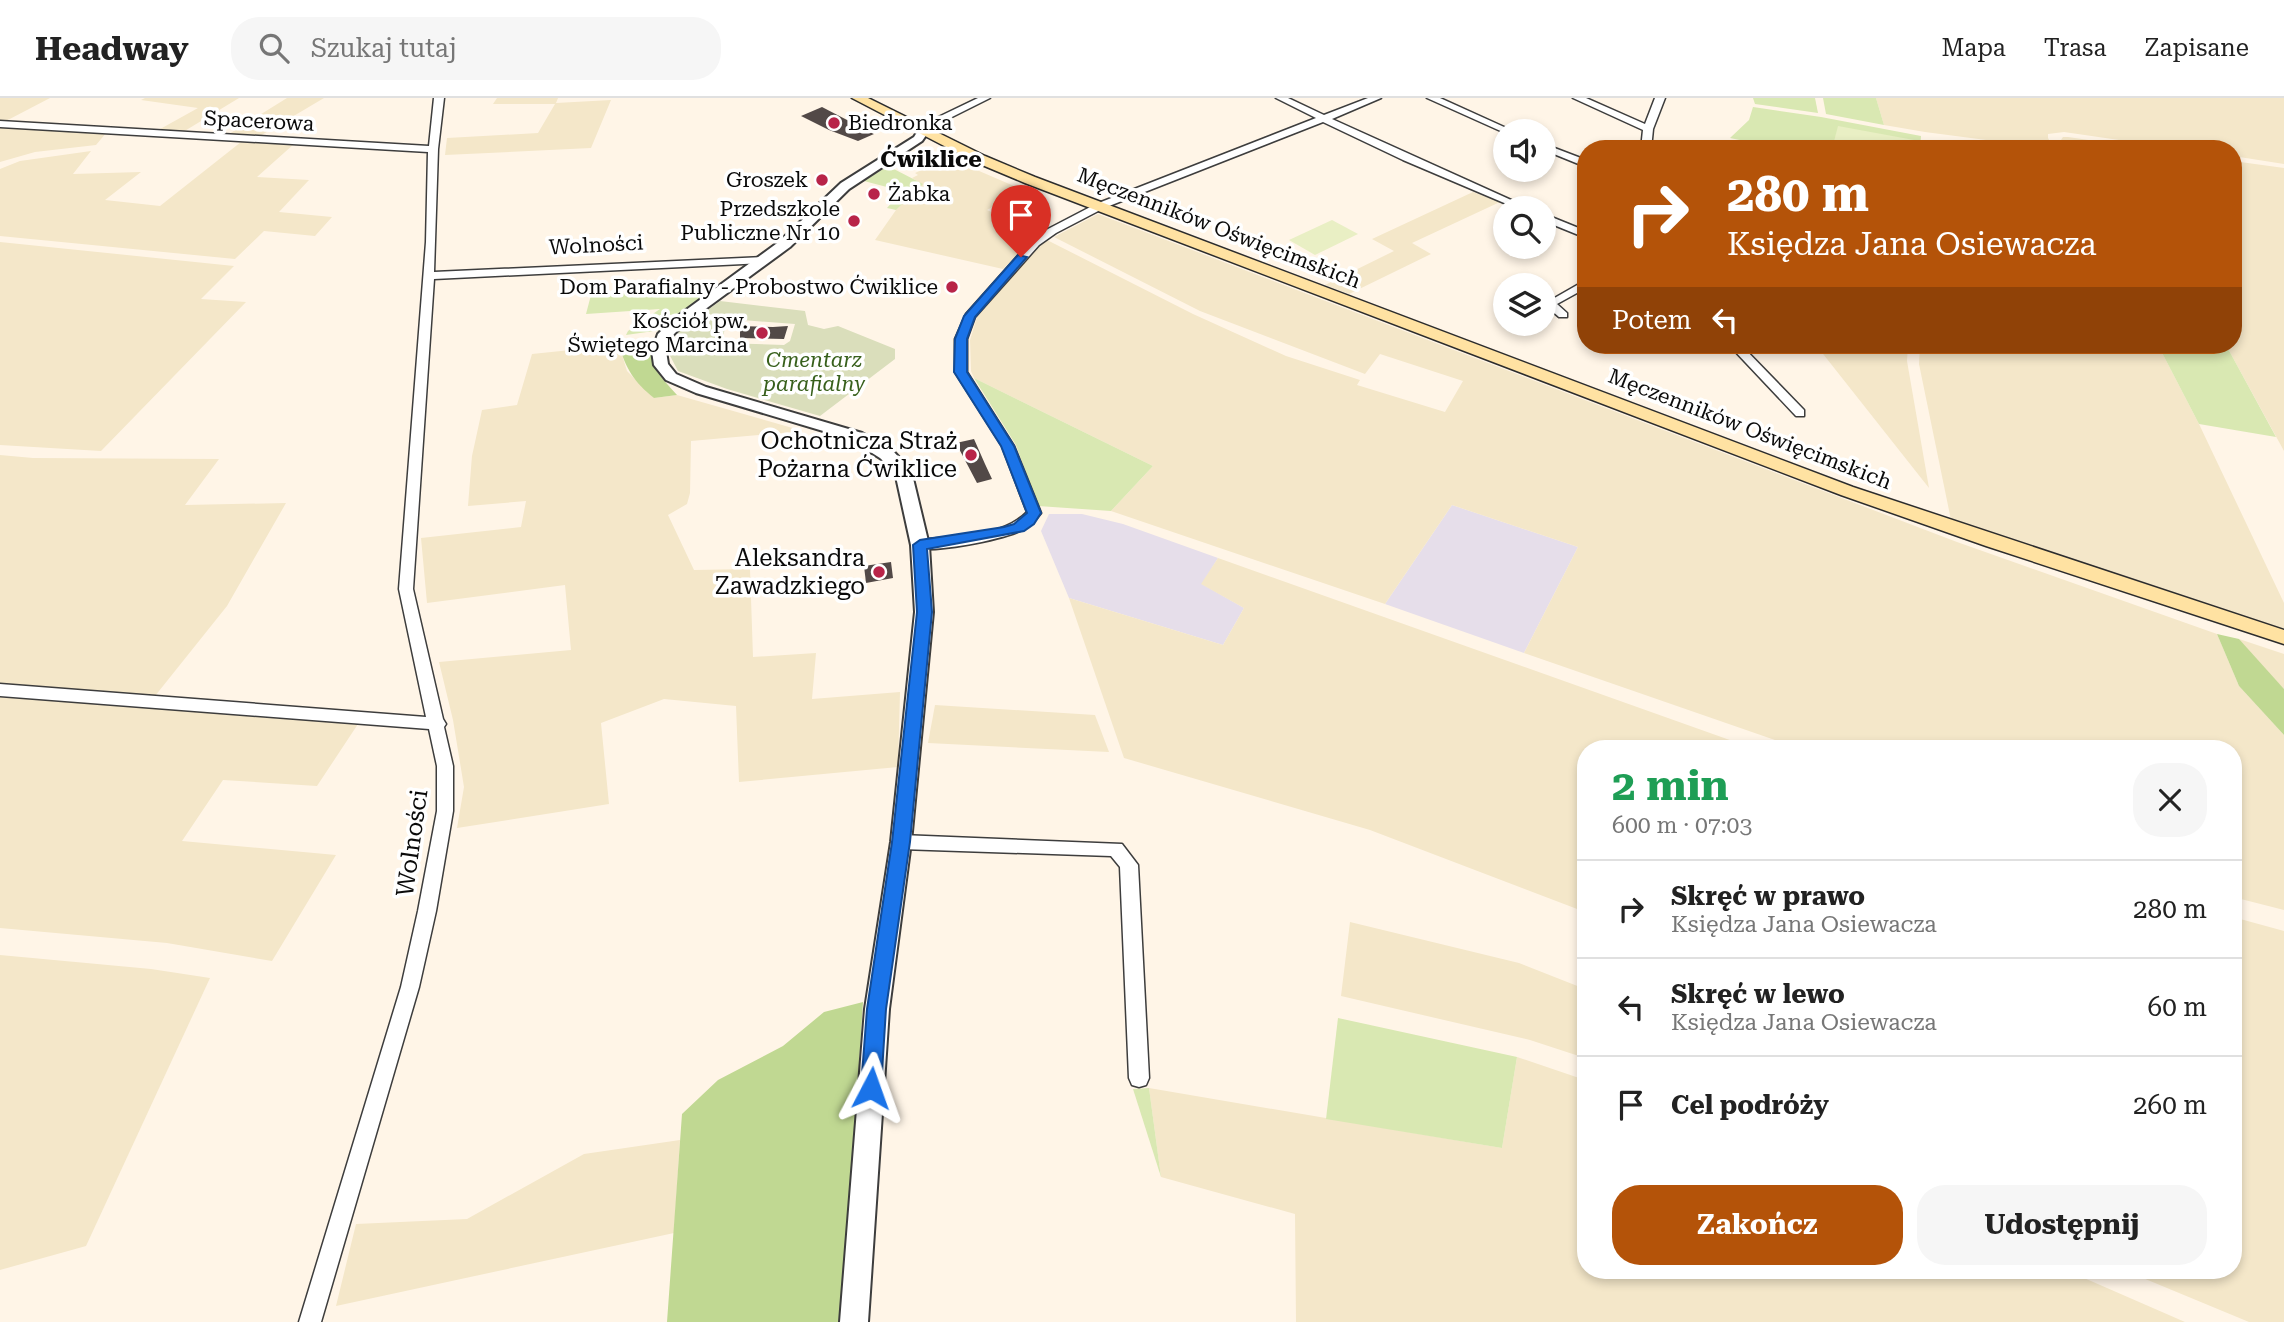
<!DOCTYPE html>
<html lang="pl">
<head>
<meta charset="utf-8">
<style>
  :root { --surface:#fff; --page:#f6f6f6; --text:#222; --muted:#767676; --line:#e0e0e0; --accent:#b45309 }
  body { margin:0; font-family:"Roboto Serif",serif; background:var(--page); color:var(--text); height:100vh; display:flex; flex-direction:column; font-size:26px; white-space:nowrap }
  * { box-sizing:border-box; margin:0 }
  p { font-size:23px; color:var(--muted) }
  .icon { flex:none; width:38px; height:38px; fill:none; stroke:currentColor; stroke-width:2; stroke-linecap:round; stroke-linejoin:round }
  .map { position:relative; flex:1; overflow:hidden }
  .drawer { position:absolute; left:1577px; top:642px; width:665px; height:539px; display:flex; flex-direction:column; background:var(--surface); border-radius:28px; box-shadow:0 4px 10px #0003 }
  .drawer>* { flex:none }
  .guide { position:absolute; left:1577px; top:42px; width:665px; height:214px; border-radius:28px; box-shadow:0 4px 10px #0003; background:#b45309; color:#fff; overflow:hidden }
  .tools { position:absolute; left:1493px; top:21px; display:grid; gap:14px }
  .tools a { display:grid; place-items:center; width:63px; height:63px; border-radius:50%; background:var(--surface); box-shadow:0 4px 10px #0003; font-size:35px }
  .pin { position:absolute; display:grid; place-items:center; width:60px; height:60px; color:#fff; margin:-72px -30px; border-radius:50% 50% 50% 0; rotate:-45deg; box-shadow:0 0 7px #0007 }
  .pin .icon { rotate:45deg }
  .me { position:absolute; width:77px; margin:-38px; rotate:4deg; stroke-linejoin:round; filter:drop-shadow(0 0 5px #0008) }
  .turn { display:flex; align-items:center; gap:24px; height:147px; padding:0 35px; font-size:32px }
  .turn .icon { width:91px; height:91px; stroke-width:2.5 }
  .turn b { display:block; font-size:49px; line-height:60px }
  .then { display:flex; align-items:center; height:66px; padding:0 35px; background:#0003; gap:14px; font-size:26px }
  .round { display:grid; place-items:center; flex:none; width:74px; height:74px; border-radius:28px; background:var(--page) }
  .overview { display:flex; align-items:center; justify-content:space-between; height:119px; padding:0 35px }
  h1 { font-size:42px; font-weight:700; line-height:52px; color:#1e9e55 }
  .action { display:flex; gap:14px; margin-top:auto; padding:14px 35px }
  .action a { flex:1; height:80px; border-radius:28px; background:var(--accent); color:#fff; font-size:28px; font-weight:700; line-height:80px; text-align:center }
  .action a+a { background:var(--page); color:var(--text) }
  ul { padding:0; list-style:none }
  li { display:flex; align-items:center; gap:21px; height:98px; padding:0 35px; border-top:2px solid var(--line) }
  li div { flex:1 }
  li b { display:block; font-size:26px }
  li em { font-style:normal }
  header { display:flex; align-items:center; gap:42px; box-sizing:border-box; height:98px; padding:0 35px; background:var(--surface); border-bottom:2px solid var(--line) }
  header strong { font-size:33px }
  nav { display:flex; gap:38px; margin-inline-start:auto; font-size:24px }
  .search { width:490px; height:63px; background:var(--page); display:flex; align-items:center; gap:18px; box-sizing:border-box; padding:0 24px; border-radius:28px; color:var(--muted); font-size:26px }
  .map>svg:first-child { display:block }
</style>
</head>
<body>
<header>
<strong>Headway</strong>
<div class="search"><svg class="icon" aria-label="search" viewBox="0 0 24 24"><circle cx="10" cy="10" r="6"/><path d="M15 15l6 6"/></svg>Szukaj tutaj</div>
<nav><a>Mapa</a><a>Trasa</a><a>Zapisane</a></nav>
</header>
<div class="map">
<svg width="2284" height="1224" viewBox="0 0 2284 1224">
  <rect width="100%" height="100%" fill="#fff5e7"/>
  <g fill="#e6deea">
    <polygon points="1452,407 1578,449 1524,555 1385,506"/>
    <polygon points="1049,416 1082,416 1123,426 1218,460 1202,486 1244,510 1223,547 1069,500 1041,433"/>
  </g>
  <g fill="#f4e7c9">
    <polygon points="0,0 50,0 4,24 0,24"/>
    <polygon points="145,0 239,0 183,34 153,35 198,10 141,2"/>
    <polygon points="287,0 324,0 260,38 229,36"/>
    <polygon points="497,0 558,0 556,5 611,2 591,50 445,57 447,40 538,35 555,6 493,6"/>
    <polygon points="1876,0 2284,0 2284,66 2233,58 2233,51 2181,51 2064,34 2048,36 2048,40 2054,51 1925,34 1884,27"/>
    <polygon points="0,28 106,35 96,47 35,54 0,64"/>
    <polygon points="2063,39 2068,39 2150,51 2065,51 2061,42"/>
    <polygon points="241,44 294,46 257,79 309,82 279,114 332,119 315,138 264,133 235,161 0,138 0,71 20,63 91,53 73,76 141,74 105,102 160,108"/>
    <polygon points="949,60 1023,92 987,112 1039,136 1003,171 875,142 896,112 922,86 912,80 918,77 915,75"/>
    <polygon points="2233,63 2284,70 2284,353 2226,247 2233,247"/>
    <polygon points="1473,94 1500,104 1412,145 1431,156 1349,196 1325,187 1394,153 1372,141"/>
    <polygon points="1098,116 1957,444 2217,536 2239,588 2284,637 2284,812 2233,799 2233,651 1801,651 1524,555 1578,449 1452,407 1385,506 1111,413 1153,368 974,280 971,273 970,242 977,219 1040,147 1047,142 1193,216 1286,258 1360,282 1357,287 1445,314 1463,283 1380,256 1365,276 1200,213 1054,139"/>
    <polygon points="0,144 234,168 201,201 246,204 101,353 0,347"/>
    <polygon points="619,247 627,273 654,300 677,297 803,333 691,343 690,395 687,406 668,417 694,472 750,471 753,559 816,555 812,601 900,594 898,669 739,684 736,608 664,601 601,625 609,706 457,730 464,689 453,622 439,564 571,552 565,487 427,505 421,440 521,429 526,403 468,408 472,358 482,312 517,307 532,256"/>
    <polygon points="1816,247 1908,247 1907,263 1929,390"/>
    <polygon points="1920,247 2158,247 2199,326 2284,505 2284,532 1951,422 1919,266"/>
    <polygon points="0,357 33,360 219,361 185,407 286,405 227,508 155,598 0,586"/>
    <polygon points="1218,460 1755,651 1586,651 1585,814 1370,732 1124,660 1069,500 1223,547 1244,510 1201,486"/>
    <polygon points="2239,541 2284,556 2284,591 2252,559"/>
    <polygon points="0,599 358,626 317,688 223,682 182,743 336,757 272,863 167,845 0,830"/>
    <polygon points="935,607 1095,617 1109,654 928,645"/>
    <polygon points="2233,819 2284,833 2284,1224 2249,1224 2126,1173 2233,1172"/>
    <polygon points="1350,824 1519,865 1585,891 1585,960 1530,942 1341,898"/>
    <polygon points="0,857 151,871 210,880 86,1148 0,1172"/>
    <polygon points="1517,959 1585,982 1586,1172 2068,1173 2185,1224 1296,1224 1295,1116 1161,1079 1149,990 1502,1050"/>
    <polygon points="680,1042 674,1135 336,1208 356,1126 467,1121 584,1056"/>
  </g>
  <g fill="#d9e8b2">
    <polygon points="1753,0 1815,0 1818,15 1755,6"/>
    <polygon points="1823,0 1876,0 1884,27 1826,16"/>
    <polygon points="1753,9 1821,19 1921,38 1920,51 1784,51 1730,40 1749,22"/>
    <polygon points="888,68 923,86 896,112 887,110 902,93 864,83"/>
    <polygon points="716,190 661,232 626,237 628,233 660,211 586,216 591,197"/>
    <polygon points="2158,247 2226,247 2276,339 2199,326"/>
    <polygon points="974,280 1153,368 1111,413 1038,408 1016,347"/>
    <polygon points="1338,920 1517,959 1502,1050 1326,1021"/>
    <polygon points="1149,990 1161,1079 1133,991"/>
  </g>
  <g fill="#c0d892">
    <path d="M658 240C645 268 659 276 677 297L654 300C634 284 626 271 619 247Z"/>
    <polygon points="2217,536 2239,541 2284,591 2284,637 2239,588"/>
    <polygon points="863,904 843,1224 667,1224 682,1016 718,982 783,948 824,914"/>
  </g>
  <path fill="#dadebb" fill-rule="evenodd" d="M720 203 805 213 808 227 824 231 838 228 895 251V261L820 318 727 291 678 273 667 252 680 232ZM742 222 795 226 790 243 784 247 721 245 726 227Z"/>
  <g fill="#e9efc4">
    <polygon points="1838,28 1914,42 1913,51 1832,51"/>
    <polygon points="1332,122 1358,136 1315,157 1289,142"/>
  </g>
  <g fill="#524947">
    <polygon points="822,9 874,36 858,43 829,32 801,18"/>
    <polygon points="740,228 773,229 788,228 784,241 740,240"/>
    <polygon points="974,341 985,366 992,381 977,385 956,345"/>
    <polygon points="891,464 893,480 866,485 864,468"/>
  </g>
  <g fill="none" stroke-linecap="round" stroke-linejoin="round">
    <defs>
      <g id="minor">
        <polygon points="434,0 444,0 438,51 434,174 765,159 770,162 765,165 434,181 413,491 443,621 446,626 444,629 453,668 453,713 436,813 419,889 321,1224 299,1224 401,889 418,813 437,713 437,668 429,631 0,598 0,586 426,619 399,491 426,144 428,54 0,29 0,23 429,48"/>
        <polygon points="978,0 990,0 934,28 926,35 918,33 928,24"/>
        <path d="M1276 0H1288L1324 17 1368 0H1381L1332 21 1529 110H1516L1403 62 1323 24 1104 110 1056 135 1039 147 975 219 967 241V274L1014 348 1041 415C1035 423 1029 429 1020 433 1000 442 935 455 915 450L913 447 915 444 920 442C953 438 1002 440 1027 414L1002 348 955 274V241L966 216 1031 143 1048 131 1096 106 1316 20Z"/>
        <polygon points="1427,0 1440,0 1513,33 1505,35"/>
        <polygon points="1573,0 1586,0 1645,26 1655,0 1665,0 1653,31 1651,51 1641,51 1643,32"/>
        <polygon points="1544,46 1586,62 1586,69 1544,52"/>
        <polygon points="1544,116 1586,133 1586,140 1544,123"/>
        <polygon points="1586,182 1586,190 1557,206 1567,215 1567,219 1559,219 1544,206"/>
        <polygon points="1729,247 1741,247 1804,312 1804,318 1796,318"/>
        <polygon points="901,737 1122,746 1138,767 1149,980 1146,987 1139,989 1132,987 1129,980 1120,769 1111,758 901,751 895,749 892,744 895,739"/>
      </g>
      <polygon id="tertiary" points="919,31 929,33 922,43 849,91 790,149 681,229 672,238 666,253 668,266 676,276 706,289 862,335 892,352 911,372 929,447 933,514 911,744 889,911 868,1224 840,1224 865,911 891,744 915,514 911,447 895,374 880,360 850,341 696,295 666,282 654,267 652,253 658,236 671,223 780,143 841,85 914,39"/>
      <polygon id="secondary" points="852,0 868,0 985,58 1035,79 1853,389 2284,532 2284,546 1986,448 1841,397 1025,85 975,64"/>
    </defs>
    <use href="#minor" stroke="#3d3d3d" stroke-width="3"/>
    <use href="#tertiary" stroke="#3d3d3d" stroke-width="4"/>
    <use href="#secondary" stroke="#2c2c2c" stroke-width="3"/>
    <use href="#minor" fill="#fff" fill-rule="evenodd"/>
    <use href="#tertiary" fill="#fff" fill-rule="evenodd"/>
    <use href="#secondary" fill="#ffe2a2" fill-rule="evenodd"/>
  </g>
  <polygon fill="#1a73e8" stroke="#114b97" stroke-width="2" points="1018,157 1027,159 975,219 967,241 967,274 1014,348 1041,415 1034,426 1024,433 927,451 932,514 910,744 886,911 881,990 878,996 871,999 864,996 861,990 867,911 892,744 917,514 913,447 920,442 1004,429 1014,426 1027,415 1001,348 954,274 955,241 964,218"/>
  <g fill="#b82449" stroke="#fff" stroke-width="2.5">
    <circle cx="834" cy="25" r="7"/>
    <circle cx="822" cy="82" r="7"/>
    <circle cx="874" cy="96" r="7"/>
    <circle cx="854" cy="123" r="7"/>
    <circle cx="952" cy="189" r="7"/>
    <circle cx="762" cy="235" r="7"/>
    <circle cx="971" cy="357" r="7"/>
    <circle cx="879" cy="474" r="7"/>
  </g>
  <g text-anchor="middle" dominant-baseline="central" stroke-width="7" stroke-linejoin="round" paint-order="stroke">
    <g font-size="21" fill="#0a0a0a" stroke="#fff">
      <text transform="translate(259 23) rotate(3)">Spacerowa</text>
      <text transform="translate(1219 130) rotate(21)">Męczenników Oświęcimskich</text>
      <text transform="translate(596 147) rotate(-3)">Wolności</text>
      <text transform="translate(1750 331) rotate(21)">Męczenników Oświęcimskich</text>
    </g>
    <g font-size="21" fill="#0a0a0a" stroke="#fff" text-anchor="end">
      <text x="848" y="25" text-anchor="start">Biedronka</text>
      <text x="808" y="82">Groszek</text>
      <text x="888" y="96" text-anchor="start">Żabka</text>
      <text x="840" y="111">Przedszkole<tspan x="840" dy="24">Publiczne Nr 10</tspan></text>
      <text x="938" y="189">Dom Parafialny - Probostwo Ćwiklice</text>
      <text x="748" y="223">Kościół pw.<tspan x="748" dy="24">Świętego Marcina</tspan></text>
    </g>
    <g font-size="21" font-style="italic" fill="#38601c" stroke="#fff">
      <text x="814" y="262">Cmentarz<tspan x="814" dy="24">parafialny</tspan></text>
    </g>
    <g font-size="23" font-weight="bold" fill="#0a0a0a" stroke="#fff">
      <text x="931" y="61">Ćwiklice</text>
    </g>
    <g font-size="24" fill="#0a0a0a" stroke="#fff" text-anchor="end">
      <text x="957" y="343">Ochotnicza Straż<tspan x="957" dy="28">Pożarna Ćwiklice</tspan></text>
      <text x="865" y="460">Aleksandra<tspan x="865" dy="28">Zawadzkiego</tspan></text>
    </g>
    <g font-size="24" fill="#0a0a0a" stroke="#fff">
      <text transform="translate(412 745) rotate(-82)">Wolności</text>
    </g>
  </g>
</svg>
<div class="tools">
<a><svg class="icon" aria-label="sound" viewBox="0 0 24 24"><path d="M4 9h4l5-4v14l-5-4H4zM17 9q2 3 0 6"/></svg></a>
<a><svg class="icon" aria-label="search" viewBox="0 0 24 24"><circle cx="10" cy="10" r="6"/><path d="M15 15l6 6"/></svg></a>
<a><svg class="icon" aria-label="layers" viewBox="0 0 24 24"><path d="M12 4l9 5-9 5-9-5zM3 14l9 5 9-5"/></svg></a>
</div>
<div class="pin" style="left:1021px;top:159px;background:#d93025"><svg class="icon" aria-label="arrive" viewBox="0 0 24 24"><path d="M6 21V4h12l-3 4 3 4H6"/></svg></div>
<svg class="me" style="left:871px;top:990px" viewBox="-20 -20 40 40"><path d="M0-17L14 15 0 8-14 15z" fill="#1a73e8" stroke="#fff" stroke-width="4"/></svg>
<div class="guide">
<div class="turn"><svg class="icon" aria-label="right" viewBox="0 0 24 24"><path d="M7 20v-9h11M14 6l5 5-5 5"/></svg><div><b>280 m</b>Księdza Jana Osiewacza</div></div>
<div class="then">Potem<svg class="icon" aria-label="left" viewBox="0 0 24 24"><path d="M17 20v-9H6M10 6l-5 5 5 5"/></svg></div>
</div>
<section class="drawer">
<div class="overview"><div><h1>2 min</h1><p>600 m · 07:03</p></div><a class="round"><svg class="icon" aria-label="close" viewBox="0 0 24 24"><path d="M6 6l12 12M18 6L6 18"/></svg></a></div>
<ul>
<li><svg class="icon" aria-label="right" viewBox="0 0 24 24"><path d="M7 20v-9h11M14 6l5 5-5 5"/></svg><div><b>Skręć w prawo</b><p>Księdza Jana Osiewacza</p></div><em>280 m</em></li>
<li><svg class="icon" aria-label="left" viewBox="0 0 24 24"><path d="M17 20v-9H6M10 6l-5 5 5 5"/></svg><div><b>Skręć w lewo</b><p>Księdza Jana Osiewacza</p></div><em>60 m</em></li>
<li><svg class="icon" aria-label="arrive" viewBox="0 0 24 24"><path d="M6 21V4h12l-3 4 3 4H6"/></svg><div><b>Cel podróży</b></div><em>260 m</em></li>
</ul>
<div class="action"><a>Zakończ</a><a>Udostępnij</a></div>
</section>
</div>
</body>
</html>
